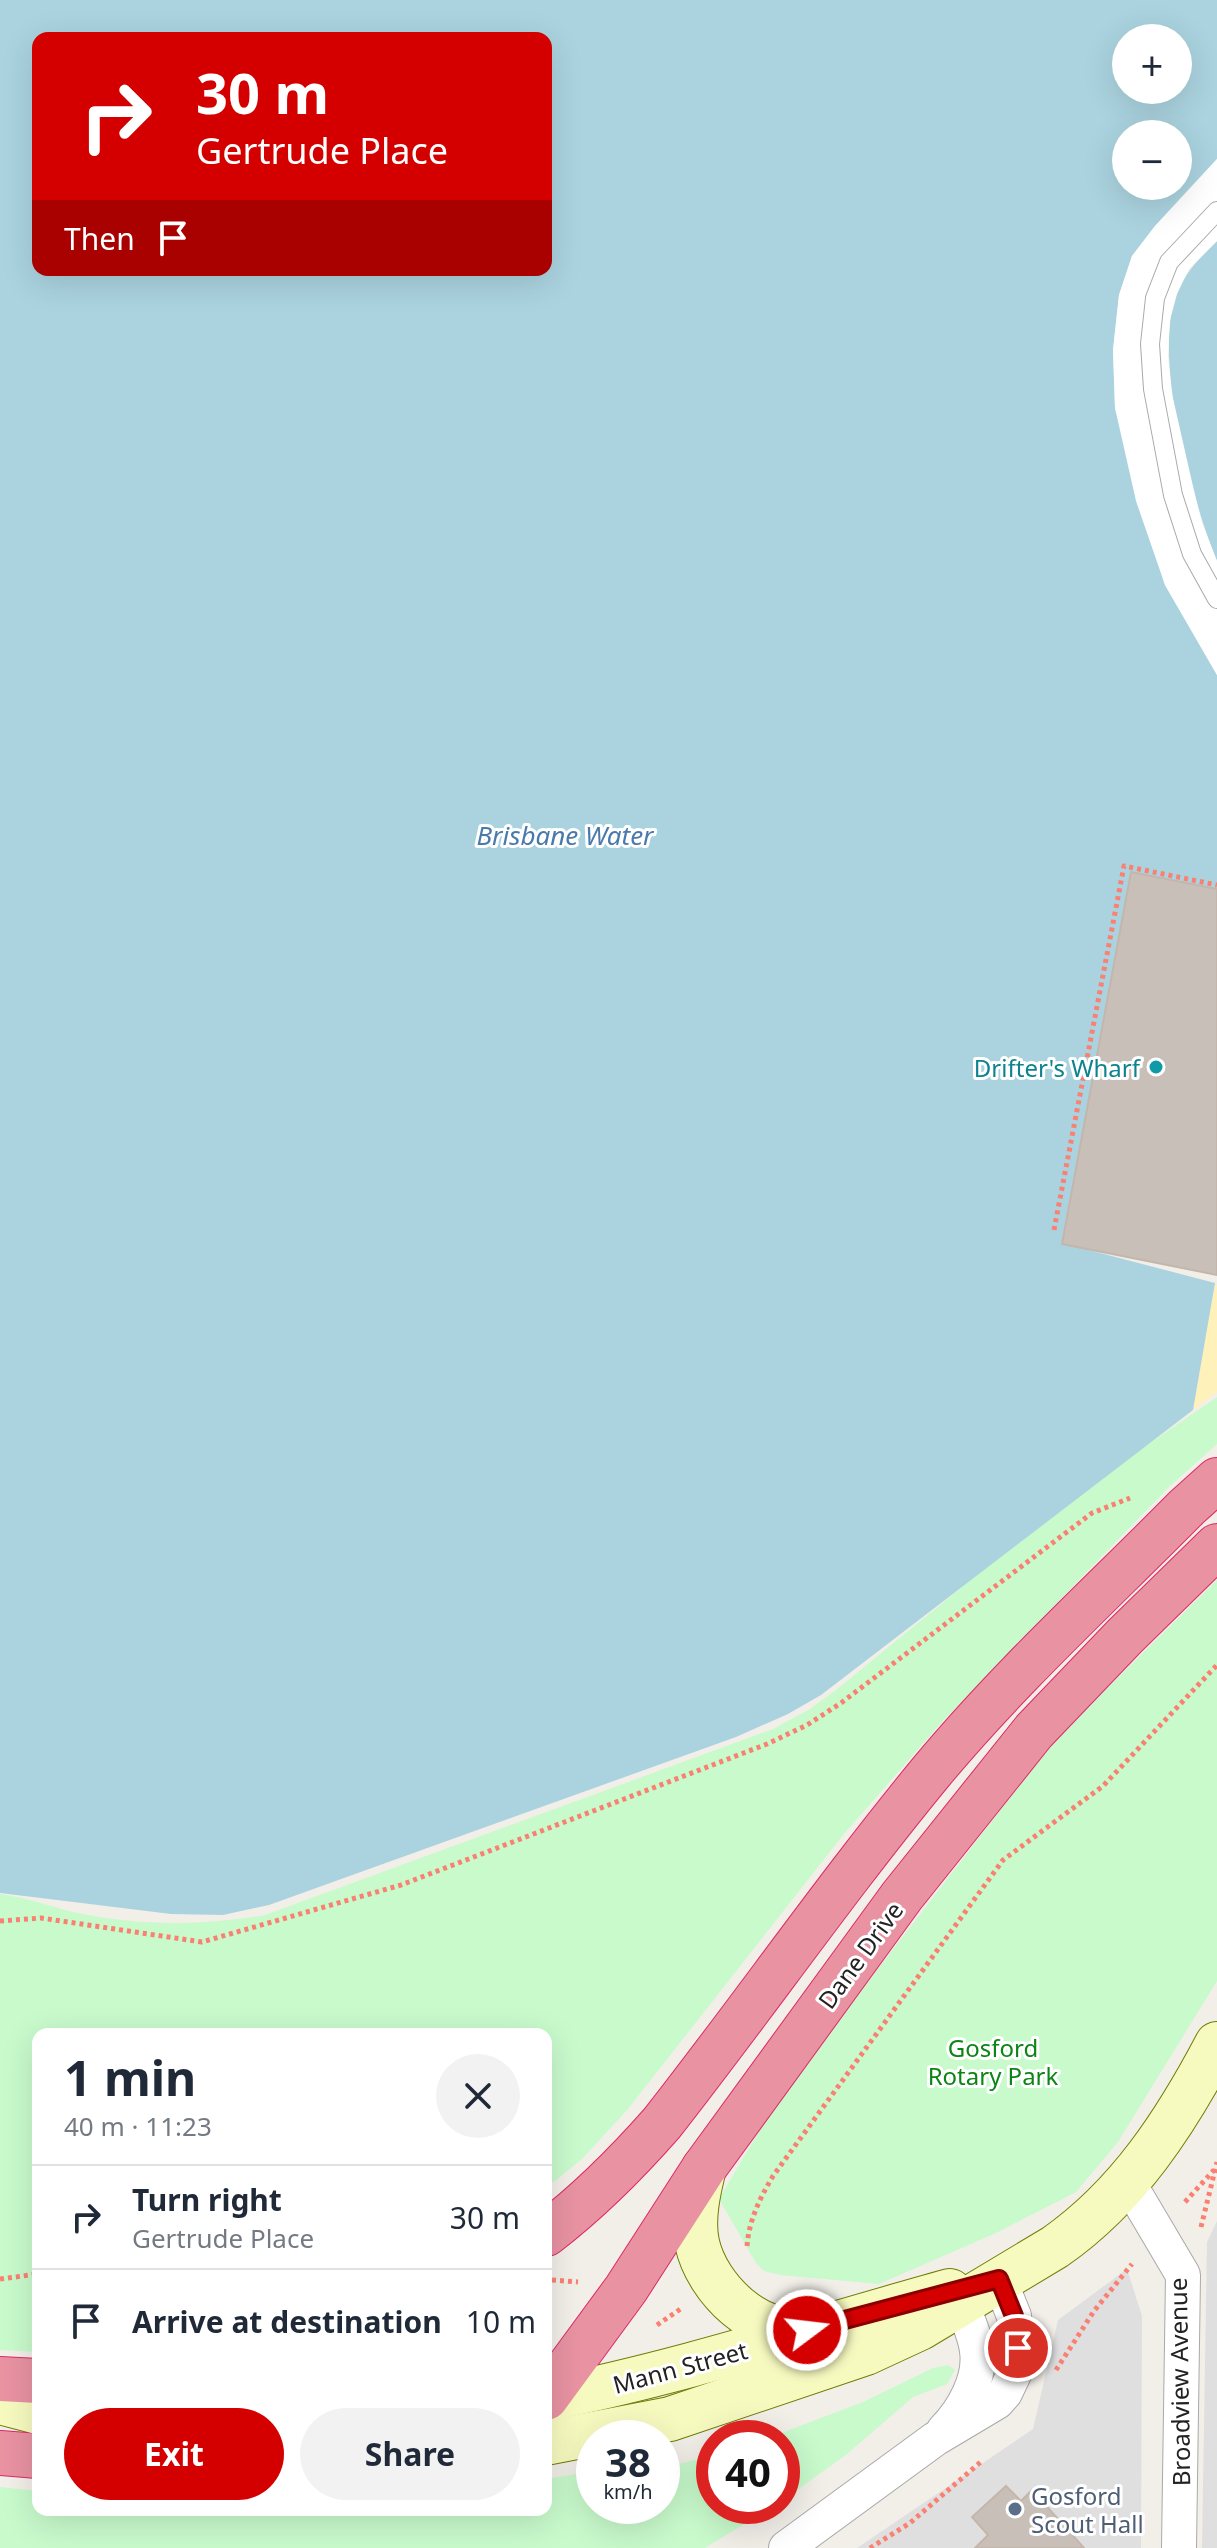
<!DOCTYPE html>
<html lang="en">
<head>
<meta charset="utf-8">
<style>
  :root { --surface:#fff; --page:#f2f2f3; --text:#1f2937; --muted:#747a83; --line:#e0e1e3; --accent:#d40000 }
  body { margin:0; font-family:"Noto Sans",sans-serif; background:var(--page); color:var(--text); height:100vh; display:flex; flex-direction:column; font-size:30px; white-space:nowrap }
  * { box-sizing:border-box; margin:0 }
  p { font-size:26px; color:var(--muted) }
  .icon { flex:none; width:44px; height:44px; fill:none; stroke:currentColor; stroke-width:2; stroke-linecap:round; stroke-linejoin:round }
  .map { position:relative; flex:1; overflow:hidden }
  .side { position:absolute; left:32px; top:2028px; width:520px; height:488px; display:flex; flex-direction:column; background:var(--surface); border-radius:16px; box-shadow:0 8px 32px #0002 }
  .side>* { flex:none }
  .banner { position:absolute; left:32px; top:32px; width:520px; height:244px; border-radius:16px; box-shadow:0 8px 32px #0002; background:#d40000; color:#fff; overflow:hidden }
  .controls { position:absolute; left:1112px; top:24px; display:grid; gap:16px }
  .controls a { display:grid; place-items:center; width:80px; height:80px; border-radius:50%; background:var(--surface); box-shadow:0 8px 32px #0002; font-size:40px }
  .speed { position:absolute; left:576px; top:2420px; display:flex; gap:16px; font-size:40px; font-weight:700; text-align:center }
  .speed>* { display:grid; place-content:center; width:104px; height:104px; border-radius:50%; background:var(--surface); box-shadow:0 8px 32px #0002; line-height:1 }
  .speed small { font-size:20px; font-weight:400 }
  .speed .limit { border:12px solid #d22; background:#fff; color:#111 }
  .pin { position:absolute; display:grid; place-items:center; width:68px; height:68px; color:#fff; margin:-34px; border:4px solid #fff; border-radius:50%; box-shadow:0 2px 8px #0007 }
  .me { position:absolute; width:88px; margin:-44px; rotate:75deg; stroke-linejoin:round; filter:drop-shadow(0 0 6px #0008) }
  .turn { display:flex; align-items:center; gap:28px; height:168px; padding:0 32px; font-size:36px }
  .turn .icon { width:104px; height:104px; stroke-width:2.5 }
  .turn b { display:block; font-size:56px; line-height:68px }
  .then { display:flex; align-items:center; height:76px; padding:0 32px; background:#0003; gap:16px; font-size:30px }
  .round { display:grid; place-items:center; flex:none; width:84px; height:84px; border-radius:42px; background:var(--page) }
  .headline { display:flex; align-items:center; justify-content:space-between; height:136px; padding:0 32px }
  h1 { font-size:48px; font-weight:700; line-height:60px }
  .cta { display:flex; gap:16px; margin-top:auto; padding:16px 32px }
  .cta a { flex:1; height:92px; border-radius:48px; background:var(--accent); color:#fff; font-size:32px; font-weight:700; line-height:92px; text-align:center }
  .cta a+a { background:var(--page); color:var(--text) }
  ul { padding:0; list-style:none }
  li { display:flex; align-items:center; gap:24px; height:104px; padding:0 32px; border-top:2px solid var(--line) }
  li div { flex:1 }
  li b { display:block; font-size:30px }
  li em { font-style:normal }
  .map>svg:first-child { display:block }
</style>
</head>
<body>
<div class="map">
<svg width="1217" height="2548" viewBox="0 0 1217 2548">
  <rect width="100%" height="100%" fill="#f2efe9"/>
  <g fill="#e0dfdf">
    <polygon points="1217,2221 1217,2548 1202,2548 1207,2242"/>
    <polygon points="1127,2269 1142,2316 1141,2548 857,2548 1033,2429 1058,2320"/>
  </g>
  <polygon fill="#fff1ba" points="1215,1283 1217,1286 1217,1392 1193,1410"/>
  <g fill="#c8facc">
    <path d="M1217 1397V1444L1169 1487 942 1722 843 1835 628 2109 582 2159 546 2188V2034H38V2352L0 2350V1894C25 1897 49 1906 73 1912 137 1926 201 1926 265 1915L773 1729 810 1709 836 1690 1076 1494Z"/>
    <polygon points="1217,1580 1217,1981 1118,2142 1076,2192 996,2233 879,2284 780,2275 764,2271 756,2263 719,2199 781,2094 1056,1738"/>
    <polygon points="948,2365 955,2370 947,2384 913,2397 847,2454 782,2501 782,2438 768,2438 863,2402 933,2368"/>
    <polygon points="714,2455 714,2506 774,2506 705,2548 0,2548 0,2487 38,2491 38,2510 546,2510 546,2479 594,2471 594,2506 662,2506 662,2461 671,2466"/>
  </g>
  <g fill="#aad3df" fill-rule="evenodd">
    <path d="M0 0H1217V159L1155 226 1132 256 1119 295 1113 350 1115 408 1165 585 1217 675V889L1131 873 1062 1243 1215 1283 1193 1410 821 1695 788 1714 736 1737 269 1905 223 1915 171 1914 0 1893ZM38 38H546V270H38ZM1126 38H1178V90H1126ZM1126 134H1178V186H1126Z"/>
    <path d="M1217 241V561C1191 497 1153 360 1176 295 1185 272 1200 258 1217 241Z"/>
  </g>
  <polygon fill="#fff" points="1217,159 1217,241 1189,269 1177,294 1170,320 1168,356 1172,394 1192,482 1202,523 1217,561 1217,675 1165,585 1136,501 1115,408 1113,350 1119,295 1132,256 1155,226"/>
  <g fill="#c7bfb8" stroke="#c4b6ab" stroke-width="2">
    <polygon points="1131,872 1217,889 1217,1275 1062,1244"/>
    <polygon points="1006,2486 1021,2501 1032,2490 1084,2548 975,2548 988,2535 972,2517"/>
  </g>
  <g fill="none" stroke-linecap="round" stroke-linejoin="round">
    <defs>
      <polyline id="lane" points="1217,211 1169,262 1155,298 1150,344 1153,389 1173,495 1192,554 1217,599"/>
      <g id="street">
        <polyline points="1128,2182 1183,2275 1179,2548"/>
        <path d="M944 2430C963 2411 981 2379 977 2351 975 2334 967 2318 961 2303"/>
        <polyline points="786,2548 935,2439 997,2402 1005,2393 1015,2372 1018,2348 1014,2316 999,2279"/>
      </g>
      <g id="secondary">
        <path d="M704 2168C698 2192 692 2219 697 2243 707 2289 758 2338 807 2330"/>
        <path d="M546 2399C683 2372 816 2328 950 2291"/>
        <polyline points="0,2402 38,2412"/>
        <path d="M546 2443 670 2419 866 2353 920 2328 1055 2247C1128 2196 1176 2122 1217 2044"/>
      </g>
      <g id="highway">
        <path d="M546 2234C589 2201 626 2164 662 2123 753 2007 837 1886 931 1772 1009 1678 1101 1594 1187 1507L1217 1480"/>
        <polyline points="0,2379 38,2381"/>
        <polyline points="546,2398 626,2289 704,2168 902,1896 1034,1731 1125,1636 1217,1546"/>
        <polyline points="0,2453 38,2456"/>
      </g>
    </defs>
    <use href="#lane" stroke="#a9a9a9" stroke-width="20"/>
    <use href="#street" stroke="#a9a9a9" stroke-width="36"/>
    <use href="#secondary" stroke="#707d05" stroke-width="46"/>
    <use href="#highway" stroke="#dc2a67" stroke-width="46"/>
    <g stroke="#fa8072" stroke-width="5" stroke-dasharray="4 4" stroke-linecap="butt">
      <polyline points="1054,1230 1124,866 1217,885"/>
      <polyline points="0,1921 41,1918 202,1942 401,1885 767,1744 807,1725 841,1703 1092,1513 1130,1498"/>
      <polyline points="1185,2202 1214,2170"/>
      <polyline points="1201,2227 1217,2162"/>
      <path d="M747 2246C749 2220 760 2198 773 2176L1003 1860 1103 1786 1217 1665"/>
      <polyline points="0,2279 38,2274"/>
      <polyline points="552,2280 578,2282"/>
      <polyline points="657,2325 682,2308"/>
      <polyline points="1056,2370 1094,2311 1132,2264"/>
      <polyline points="870,2548 910,2523 983,2460"/>
    </g>
    <use href="#lane" stroke="#fff" stroke-width="18"/>
    <use href="#street" stroke="#fff" stroke-width="34"/>
    <use href="#secondary" stroke="#f7fabf" stroke-width="44"/>
    <use href="#highway" stroke="#e892a2" stroke-width="44"/>
  </g>
  <g fill="none" stroke-linecap="round" stroke-linejoin="round">
    <defs>
      <polyline id="route" points="807,2330 999,2279 1014,2316 1018,2348"/>
    </defs>
    <use href="#route" stroke="#8a0000" stroke-width="20"/>
    <use href="#route" stroke="#d40000" stroke-width="14"/>
  </g>
  <circle fill="#0f9aa8" stroke="#fff" stroke-width="3" cx="1156" cy="1067" r="8"/>
  <circle fill="#5c6f8a" stroke="#fff" stroke-width="3" cx="1015" cy="2509" r="8"/>
  <g text-anchor="middle" dominant-baseline="central" stroke-width="6" stroke-linejoin="round" paint-order="stroke">
    <g font-size="24" fill="#0d838f" stroke="#fff" text-anchor="end">
      <text x="1140" y="1067">Drifter's Wharf</text>
    </g>
    <g font-size="24" fill="#222" stroke="#fff">
      <text transform="translate(860 1955) rotate(-54)">Dane Drive</text>
      <text transform="translate(680 2367) rotate(-15)">Mann Street</text>
      <text transform="translate(1179 2382) rotate(-91)">Broadview Avenue</text>
    </g>
    <g font-size="24" fill="#0c8416" stroke="#fff">
      <text x="993" y="2047">Gosford<tspan x="993" dy="28">Rotary Park</tspan></text>
    </g>
    <g font-size="24" fill="#4e5e75" stroke="#fff" text-anchor="start">
      <text x="1031" y="2495">Gosford<tspan x="1031" dy="28">Scout Hall</tspan></text>
    </g>
    <g font-size="26" font-style="italic" fill="#4a7aab" stroke="#fff">
      <text x="565" y="835">Brisbane Water</text>
    </g>
  </g>
</svg>
<div class="controls">
<a>+</a>
<a>−</a>
</div>
<div class="speed"><div>38<small>km/h</small></div><div class="limit">40</div></div>
<div class="pin" style="left:1018px;top:2348px;background:#d93025"><svg class="icon" aria-label="arrive" viewBox="0 0 24 24"><path d="M6 21V4h12l-3 4 3 4H6"/></svg></div>
<svg class="me" style="left:807px;top:2330px" viewBox="-20 -20 40 40"><circle r="17" fill="#d40000" stroke="#fff" stroke-width="3"/><path d="M0-11L8 9 0 5-8 9z" fill="#fff"/></svg>
<div class="banner">
<div class="turn"><svg class="icon" aria-label="right" viewBox="0 0 24 24"><path d="M7 20v-9h11M14 6l5 5-5 5"/></svg><div><b>30 m</b>Gertrude Place</div></div>
<div class="then">Then<svg class="icon" aria-label="arrive" viewBox="0 0 24 24"><path d="M6 21V4h12l-3 4 3 4H6"/></svg></div>
</div>
<section class="side">
<div class="headline"><div><h1>1 min</h1><p>40 m · 11:23</p></div><a class="round"><svg class="icon" aria-label="close" viewBox="0 0 24 24"><path d="M6 6l12 12M18 6L6 18"/></svg></a></div>
<ul>
<li><svg class="icon" aria-label="right" viewBox="0 0 24 24"><path d="M7 20v-9h11M14 6l5 5-5 5"/></svg><div><b>Turn right</b><p>Gertrude Place</p></div><em>30 m</em></li>
<li><svg class="icon" aria-label="arrive" viewBox="0 0 24 24"><path d="M6 21V4h12l-3 4 3 4H6"/></svg><div><b>Arrive at destination</b></div><em>10 m</em></li>
</ul>
<div class="cta"><a>Exit</a><a>Share</a></div>
</section>
</div>
</body>
</html>
